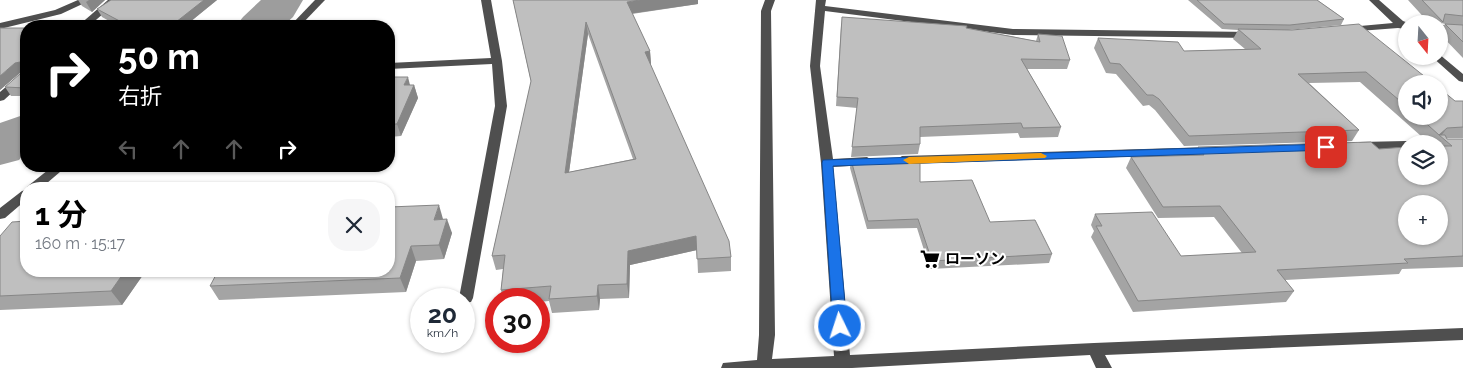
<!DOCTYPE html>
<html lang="ja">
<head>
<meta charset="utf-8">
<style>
  :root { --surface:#fff; --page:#f6f6f7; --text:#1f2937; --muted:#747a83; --accent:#000 }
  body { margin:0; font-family:Raleway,"Noto Sans JP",sans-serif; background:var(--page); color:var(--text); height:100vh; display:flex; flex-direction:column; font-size:19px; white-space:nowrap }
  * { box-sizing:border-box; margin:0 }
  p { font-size:16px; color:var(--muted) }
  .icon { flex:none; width:28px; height:28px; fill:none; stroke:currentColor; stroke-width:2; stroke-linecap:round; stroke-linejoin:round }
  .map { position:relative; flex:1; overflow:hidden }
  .drawer { position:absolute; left:20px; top:182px; width:375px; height:95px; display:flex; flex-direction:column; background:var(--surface); border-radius:20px; box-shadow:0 1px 4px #0004 }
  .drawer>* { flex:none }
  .guide { position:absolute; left:20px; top:20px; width:375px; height:152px; border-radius:20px; box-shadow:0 1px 4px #0004; background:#000; color:#fff; overflow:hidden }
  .needle { width:32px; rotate:162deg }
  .buttons { position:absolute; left:1398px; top:15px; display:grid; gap:10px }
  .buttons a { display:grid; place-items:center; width:50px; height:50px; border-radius:50%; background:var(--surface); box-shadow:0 1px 4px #0004; font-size:25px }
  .speed { position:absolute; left:410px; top:288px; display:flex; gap:10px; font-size:25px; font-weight:700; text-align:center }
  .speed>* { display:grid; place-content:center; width:65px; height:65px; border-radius:50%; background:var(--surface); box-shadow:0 1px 4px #0004; line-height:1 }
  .speed small { font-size:12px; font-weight:400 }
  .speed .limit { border:8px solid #d22; background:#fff; color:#111 }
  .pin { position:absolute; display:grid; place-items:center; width:42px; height:42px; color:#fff; margin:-21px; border-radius:10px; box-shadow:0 2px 8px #0006 }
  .me { position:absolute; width:55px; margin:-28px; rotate:356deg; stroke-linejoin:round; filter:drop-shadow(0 0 4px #0008) }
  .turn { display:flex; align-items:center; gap:18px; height:105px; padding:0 15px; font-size:22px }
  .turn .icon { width:65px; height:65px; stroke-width:2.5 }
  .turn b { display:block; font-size:35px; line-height:42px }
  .lanes { display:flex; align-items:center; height:48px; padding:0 15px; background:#0003; justify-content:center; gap:25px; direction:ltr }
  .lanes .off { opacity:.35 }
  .round { display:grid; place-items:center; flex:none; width:52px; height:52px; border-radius:20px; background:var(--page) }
  .summary { display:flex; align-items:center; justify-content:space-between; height:85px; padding:0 15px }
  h1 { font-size:30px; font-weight:700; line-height:38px; color:var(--accent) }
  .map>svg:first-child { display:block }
</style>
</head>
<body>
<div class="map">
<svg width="1463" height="368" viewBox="0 0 1463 368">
  <rect width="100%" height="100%" fill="#fff"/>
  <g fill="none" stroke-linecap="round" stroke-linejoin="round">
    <g fill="#9d9d9d" fill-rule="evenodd">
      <polygon points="261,0 303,0 293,17 283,26 236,26 243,17"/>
      <polygon points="26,114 26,152 19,160 0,165 0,123"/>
    </g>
    <g fill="#4f4f4f" fill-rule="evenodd">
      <polygon points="78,0 91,0 61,14 0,29 0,23 55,10"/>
      <polygon points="108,0 119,0 89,26 78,26"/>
      <polygon points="315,0 325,0 300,26 290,26"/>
      <polygon points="481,0 491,0 502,61 507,106 473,298 471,302 464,303 464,299 459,298 495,106 492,64 389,69 389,63 491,58"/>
      <polygon points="765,0 775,0 771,11 775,335 772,359 834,356 821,163 810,66 816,0 826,0 825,6 1013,29 1252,32 1257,35 1252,38 1013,35 825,11 820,66 833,159 867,157 873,161 867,165 833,167 850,355 1094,343 1463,328 1463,340 1105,355 1112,368 1096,368 1090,355 852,368 721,368 723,363 757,360 759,335 761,11"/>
      <polygon points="1369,0 1379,0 1403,21 1411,24 1406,24 1406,29 1398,28 1346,32 1346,28 1349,27 1393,23"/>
      <polygon points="1439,25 1463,27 1463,33 1439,31"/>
      <polygon points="1439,54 1463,74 1463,82 1459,81 1431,56 1439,56"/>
      <polygon points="26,72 26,80 4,100 0,101 0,92 22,73"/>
      <polygon points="1406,141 1411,144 1406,144 1406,149 1360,150 1354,146 1360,142"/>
      <polygon points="1212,147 1216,148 1218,151 1216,154 902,164 896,160 902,156"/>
      <polygon points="53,166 67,166 40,189 26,189 26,200 5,218 0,219 0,208 22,191 26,190 26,189 28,186"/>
    </g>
  </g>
  <g fill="#a4a4a4" fill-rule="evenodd">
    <polygon points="78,0 105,0 92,12 82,6"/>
    <polygon points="111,0 217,0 185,26 118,26 102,17 97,9"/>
    <path d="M513 0 698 4 632 14 650 51 651 64H650L731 257V271L698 273 697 250 630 265 629 298 600 299 599 310 552 313 549 301 539 302V299H503L501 290 503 269 496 270 492 256 531 82ZM588 34 633 159 569 172Z"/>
    <polygon points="1188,0 1317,0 1344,19 1341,25 1288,30 1406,84 1406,116 1439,116 1455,101 1463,101 1463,138 1446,138 1447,139 1463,139 1463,267 1402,269 1399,274 1285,280 1294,291 1286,302 1133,312 1091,237 1094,231 1091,225 1095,214 1181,256 1242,253 1214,217 1158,218 1126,168 1131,157 1194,155 1198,147 1379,149 1439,176 1439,144 1430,144 1360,82 1309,83 1359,130 1352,141 1184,146 1155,110 1149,105 1143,106 1116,74 1106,73 1094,48 1098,38 1184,51 1245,49 1233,39 1238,30 1222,29"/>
    <polygon points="1408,0 1463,0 1463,58 1439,33 1445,24 1442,23 1439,28 1439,24 1430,24"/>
    <polygon points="841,26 967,28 1036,41 1038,34 1070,60 1067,69 1027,69 1061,127 1058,137 1020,138 1018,133 920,137 920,144 918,154 851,157 857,108 836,106"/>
    <polygon points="26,28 26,96 11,96 5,87 21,73 22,71 0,90"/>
    <polygon points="389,77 410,85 414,85 418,98 401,136 389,137"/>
    <polygon points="851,160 920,182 990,222 1052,254 1049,263 930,269 917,228 867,229 850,168"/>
    <polygon points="99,166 138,166 137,168 101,170"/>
    <polygon points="389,207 443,219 452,233 444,259 416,261 406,292 219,300 210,286"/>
    <polygon points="0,236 26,271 158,271 145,272 122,305 0,310"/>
  </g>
  <g fill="#868686">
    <polygon points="89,0 105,0 92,12 86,2"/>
    <polygon points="204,0 217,0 185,26 171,26"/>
    <polygon points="640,0 698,0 698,4 628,14 627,2"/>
    <polygon points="586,22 588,34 567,187 565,173"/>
    <polygon points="650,51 651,64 646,65 645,52"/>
    <polygon points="20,62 26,70 21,72 0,90 0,76 15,63"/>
    <polygon points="408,77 411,89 404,85"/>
    <polygon points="414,85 418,98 401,136 397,124"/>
    <polygon points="1447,128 1441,136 1439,135 1433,144 1439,135"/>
    <polygon points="439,205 443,219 434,220"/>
    <polygon points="447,219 452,233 444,259 439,245"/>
    <polygon points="696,236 697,250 630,265 629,298 627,284 628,251"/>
    <polygon points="411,246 416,261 406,292 400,278"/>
    <polygon points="125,271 145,272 122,305 111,291"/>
    <polygon points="598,285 600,299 599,310 597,296"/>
  </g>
  <g fill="#bfbfbf" stroke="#868686" fill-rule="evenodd">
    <polygon points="111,0 204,0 171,26 129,26 97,9"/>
    <path d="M513 0H640L627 2 650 51 645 52 729 241 731 257 697 259 696 236 628 251 627 284 598 285 597 296 549 299 551 286 501 290 505 255 492 256 531 81ZM586 22 636 159 565 173Z"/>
    <polygon points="1197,0 1317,0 1344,19 1290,25 1224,24"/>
    <polygon points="1422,0 1463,0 1463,16 1445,14 1443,22"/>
    <polygon points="842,17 967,26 966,28 1040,42 1038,34 1062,36 1070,60 1021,59 1061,127 1023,128 1021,123 920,127 920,144 852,147 858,98 837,97"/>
    <polygon points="1359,24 1434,84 1406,84 1406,106 1366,72 1298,74 1359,130 1189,136 1159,99 1153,95 1147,95 1120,64 1110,63 1098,38 1178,42 1184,51 1261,49 1238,29 1292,30"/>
    <polygon points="1445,24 1463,25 1463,42"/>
    <polygon points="0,28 26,28 26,88 5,87 21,73 22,63 20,62 15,63 0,76"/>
    <polygon points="389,77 408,77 404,85 414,85 397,124 389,124"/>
    <polygon points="1439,88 1455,101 1463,101 1463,127 1447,128 1439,135 1418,116 1439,116"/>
    <path d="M1439 135H1445L1447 139H1463V256L1404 259 1408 263 1277 270 1294 291 1138 301 1096 226H1102L1095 214 1152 212 1181 256 1256 252 1220 206 1163 207 1131 157 1204 155 1198 147 1371 142 1379 149 1406 147V176H1439V146H1452ZM1406 204H1439V236H1406Z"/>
    <polygon points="920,158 920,182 972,180 990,222 1035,220 1052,254 932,261 918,219 868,221 851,160"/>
    <polygon points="439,205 434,220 447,219 439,245 411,246 400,278 210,286 218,271 389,271 389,207"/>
    <polygon points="26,221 26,271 125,271 111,291 0,296 0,236 12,222"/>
  </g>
  <polygon fill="#1a73e8" stroke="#114b97" points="1326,144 1332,147 1330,150 833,166 847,326 845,330 835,330 833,326 822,163 823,160"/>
  <polygon fill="#f59e0b" points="1041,153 1047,156 1045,158 909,164 903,160 909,157"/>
  <defs>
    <symbol id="supermarket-bare" viewBox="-9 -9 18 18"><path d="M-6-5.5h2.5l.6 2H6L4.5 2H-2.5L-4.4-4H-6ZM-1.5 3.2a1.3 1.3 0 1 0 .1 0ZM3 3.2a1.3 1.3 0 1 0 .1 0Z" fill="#000" stroke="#fff" stroke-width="2.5" paint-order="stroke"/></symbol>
  </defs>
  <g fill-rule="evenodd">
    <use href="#supermarket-bare" x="916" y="245" width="28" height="28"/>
  </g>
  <g text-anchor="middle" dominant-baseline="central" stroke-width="4" stroke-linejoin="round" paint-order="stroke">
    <g font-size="15" font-weight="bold" fill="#000" stroke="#fff" text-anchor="start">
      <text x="945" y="259">ローソン</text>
    </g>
  </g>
</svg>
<div class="buttons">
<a><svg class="needle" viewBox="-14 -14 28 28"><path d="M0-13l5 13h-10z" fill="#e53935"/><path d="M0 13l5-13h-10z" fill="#747a83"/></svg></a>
<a><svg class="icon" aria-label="sound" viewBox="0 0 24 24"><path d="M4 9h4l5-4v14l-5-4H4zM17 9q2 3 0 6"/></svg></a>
<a><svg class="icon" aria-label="layers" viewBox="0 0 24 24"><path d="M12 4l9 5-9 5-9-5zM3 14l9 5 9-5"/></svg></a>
<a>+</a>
</div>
<div class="speed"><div>20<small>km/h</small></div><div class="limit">30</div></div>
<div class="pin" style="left:1326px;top:147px;background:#d93025"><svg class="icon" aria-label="arrive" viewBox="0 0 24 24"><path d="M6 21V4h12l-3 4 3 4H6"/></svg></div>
<svg class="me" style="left:840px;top:326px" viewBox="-20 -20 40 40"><circle r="17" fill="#1a73e8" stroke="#fff" stroke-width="3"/><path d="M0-11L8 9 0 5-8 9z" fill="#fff"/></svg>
<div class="guide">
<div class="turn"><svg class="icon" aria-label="right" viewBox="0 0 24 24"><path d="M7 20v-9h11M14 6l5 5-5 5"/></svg><div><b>50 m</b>右折</div></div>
<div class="lanes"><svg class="icon off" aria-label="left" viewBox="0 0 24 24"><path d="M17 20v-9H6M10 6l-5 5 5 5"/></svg><svg class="icon off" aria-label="ahead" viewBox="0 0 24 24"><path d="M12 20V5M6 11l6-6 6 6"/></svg><svg class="icon off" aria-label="ahead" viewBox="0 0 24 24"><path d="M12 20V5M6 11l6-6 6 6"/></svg><svg class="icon" aria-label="right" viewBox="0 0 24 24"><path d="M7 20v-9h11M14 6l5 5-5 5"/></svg></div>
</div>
<section class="drawer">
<div class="summary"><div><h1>1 分</h1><p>160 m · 15:17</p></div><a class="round"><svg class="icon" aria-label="close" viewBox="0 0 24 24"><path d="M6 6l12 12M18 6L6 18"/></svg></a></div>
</section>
</div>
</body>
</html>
